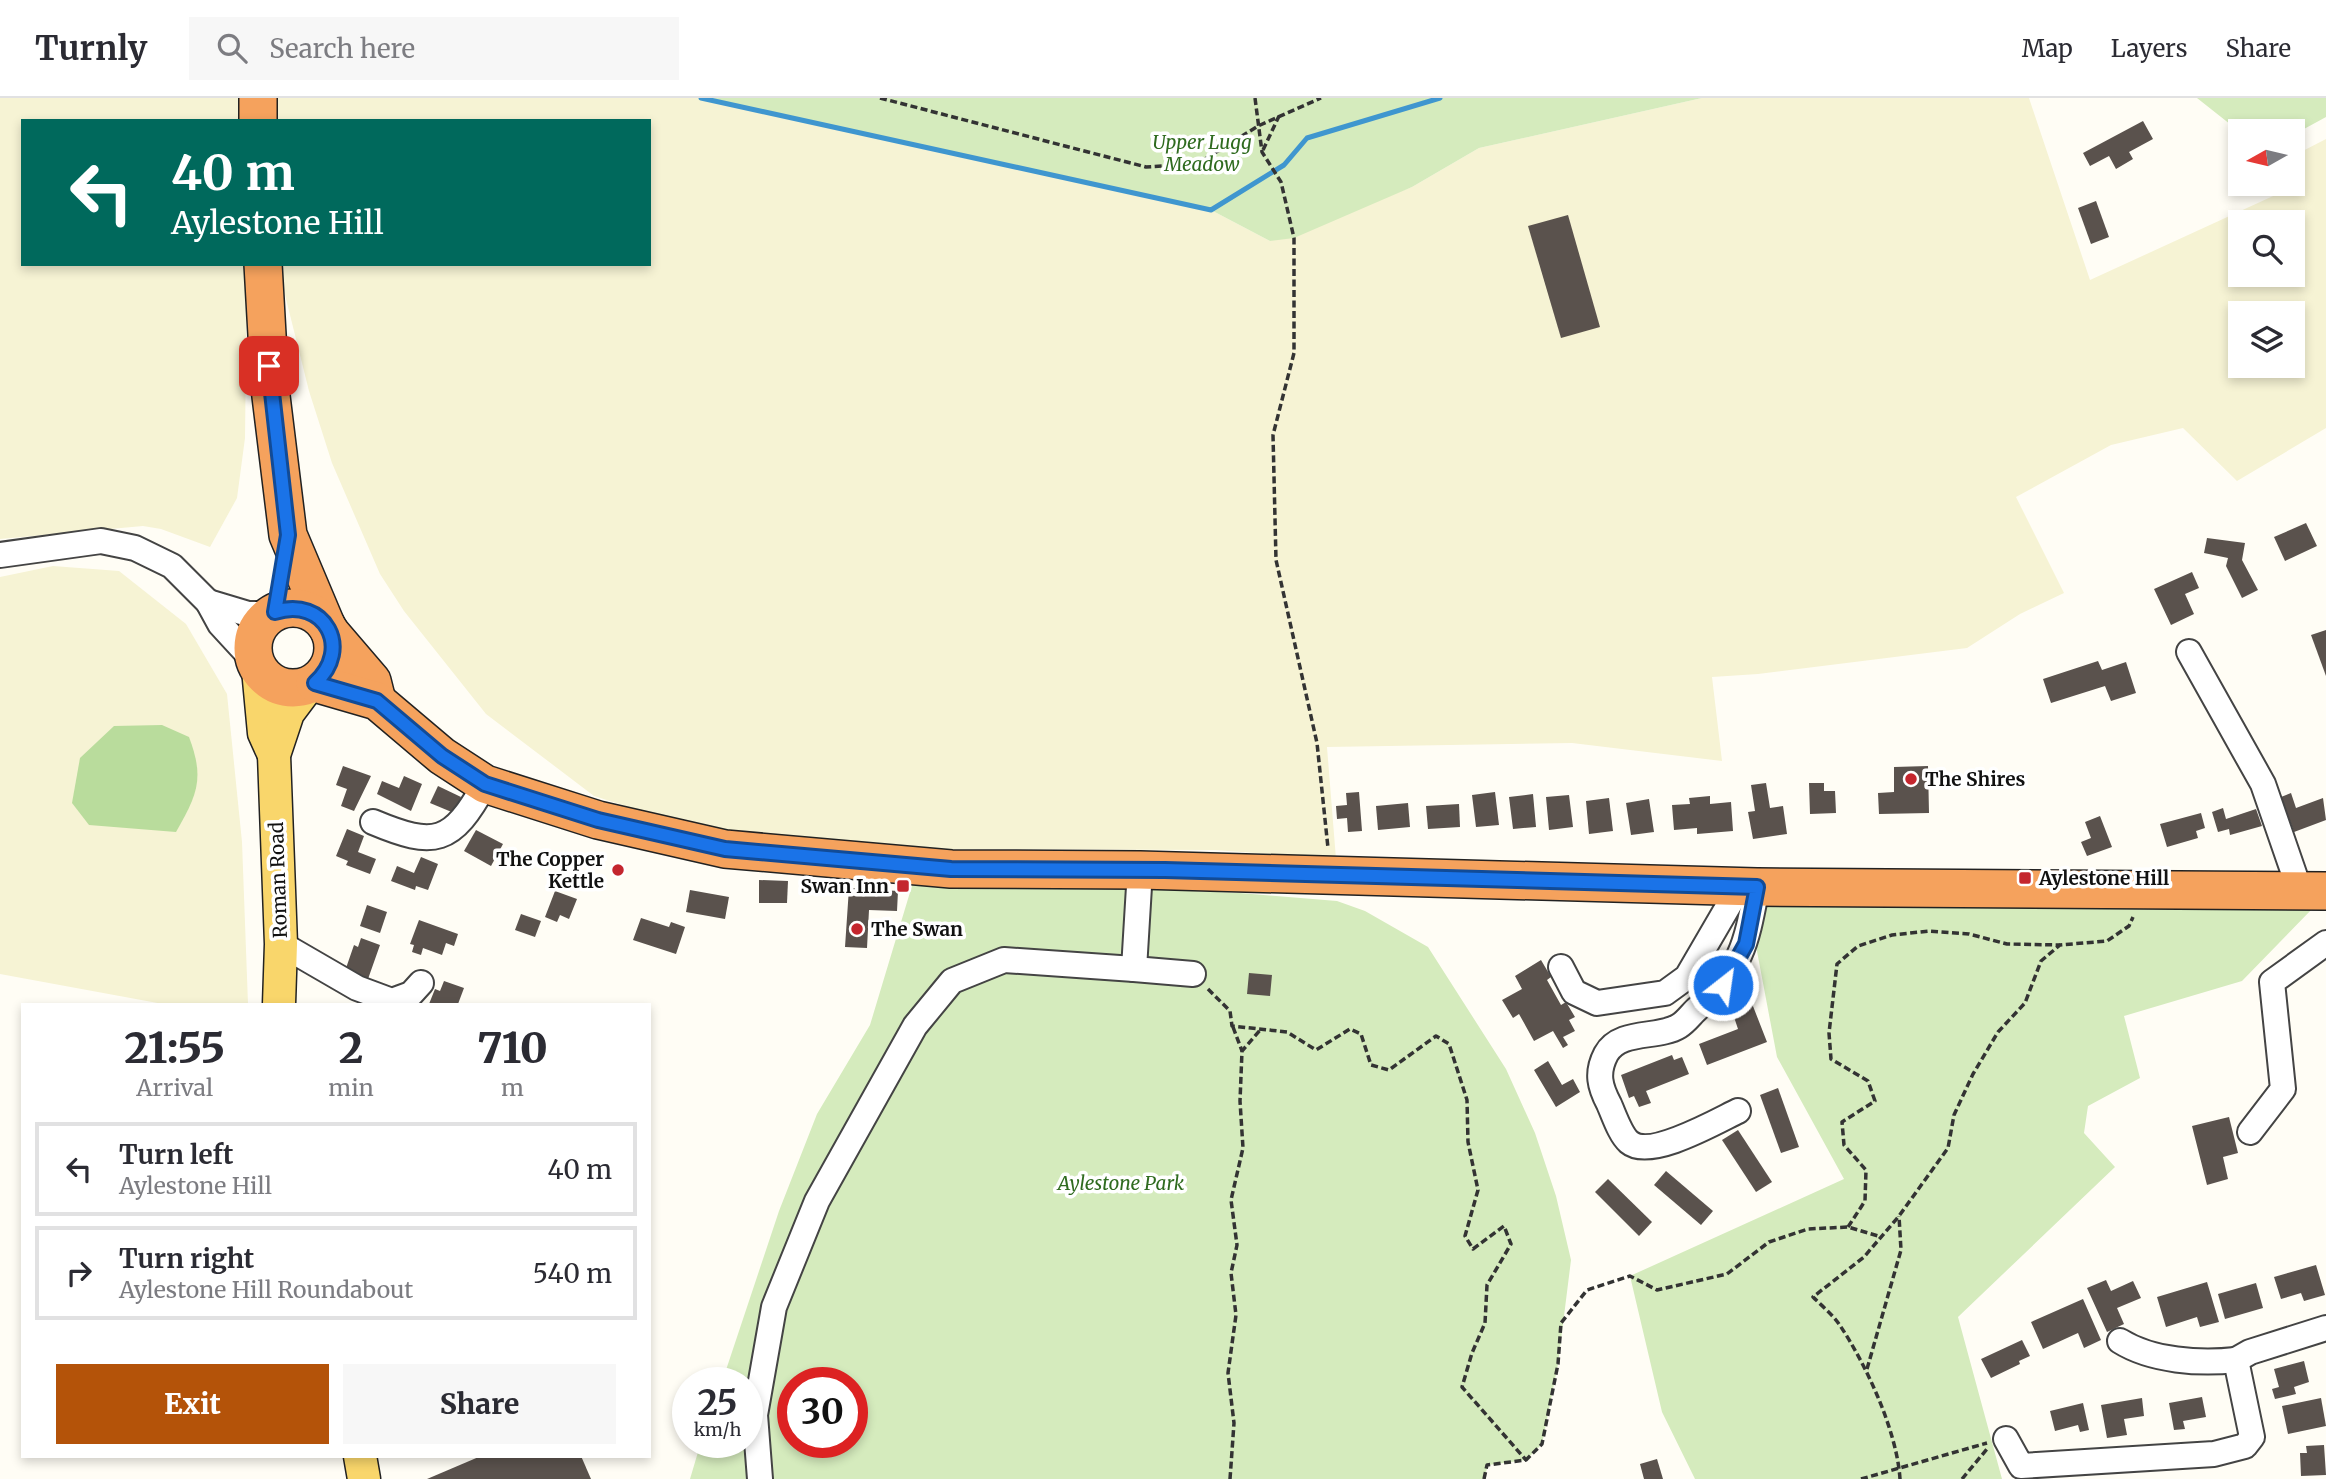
<!DOCTYPE html>
<html lang="en">
<head>
<meta charset="utf-8">
<style>
  :root { --surface:#fff; --page:#f7f7f7; --text:#2b2b33; --muted:#7c7c81; --line:#e1e1e2; --accent:#b45309 }
  body { margin:0; font-family:Merriweather,serif; background:var(--page); color:var(--text); height:100vh; display:flex; flex-direction:column; font-size:26px; white-space:nowrap }
  * { box-sizing:border-box; margin:0 }
  p { font-size:23px; color:var(--muted) }
  .icon { flex:none; width:38px; height:38px; fill:none; stroke:currentColor; stroke-width:2; stroke-linecap:round; stroke-linejoin:round }
  .map { position:relative; flex:1; overflow:hidden }
  .details { position:absolute; left:21px; top:905px; width:630px; height:455px; display:flex; flex-direction:column; background:var(--surface); border-radius:0px; box-shadow:0 4px 10px #0003 }
  .details>* { flex:none }
  .banner { position:absolute; left:21px; top:21px; width:630px; height:147px; border-radius:0px; box-shadow:0 4px 10px #0003; background:#00695c; color:#fff; overflow:hidden }
  .needle { width:46px; rotate:262deg }
  .tools { position:absolute; left:2228px; top:21px; display:grid; gap:14px }
  .tools a { display:grid; place-items:center; width:77px; height:77px; border-radius:0px; background:var(--surface); box-shadow:0 4px 10px #0003; font-size:35px }
  .speed { position:absolute; left:672px; top:1269px; display:flex; gap:14px; font-size:35px; font-weight:700; text-align:center }
  .speed>* { display:grid; place-content:center; width:91px; height:91px; border-radius:50%; background:var(--surface); box-shadow:0 4px 10px #0003; line-height:1 }
  .speed small { font-size:18px; font-weight:400 }
  .speed .limit { border:10px solid #d22; background:#fff; color:#111 }
  .pin { position:absolute; display:grid; place-items:center; width:60px; height:60px; color:#fff; margin:-30px; border-radius:14px; box-shadow:0 4px 10px #0006 }
  .me { position:absolute; width:77px; margin:-38px; rotate:30deg; stroke-linejoin:round; filter:drop-shadow(0 0 5px #0008) }
  .turn { display:flex; align-items:center; gap:24px; height:147px; padding:0 35px; font-size:32px }
  .turn .icon { width:91px; height:91px; stroke-width:2.5 }
  .turn b { display:block; font-size:49px; line-height:60px }
  .eta { display:flex; justify-content:space-evenly; align-items:center; height:119px; text-align:center }
  .eta b { font-size:42px; font-weight:800; line-height:49px }
  .primary-button { display:flex; gap:14px; margin-top:auto; padding:14px 35px }
  .primary-button a { flex:1; height:80px; border-radius:0px; background:var(--accent); color:#fff; font-size:28px; font-weight:800; line-height:80px; text-align:center }
  .primary-button a+a { background:var(--page); color:var(--text) }
  ul { padding:0; list-style:none }
  li { display:flex; align-items:center; gap:21px; height:94px; margin:0 14px 10px; padding:0 21px; border:4px solid var(--line); border-radius:0px }
  li div { flex:1 }
  li b { display:block; font-size:26px }
  li em { font-style:normal }
  header { display:flex; align-items:center; gap:42px; box-sizing:border-box; height:98px; padding:0 35px; background:var(--surface); border-bottom:2px solid var(--line) }
  header strong { font-size:33px }
  nav { display:flex; gap:38px; margin-inline-start:auto; font-size:24px }
  .search { width:490px; height:63px; background:var(--page); display:flex; align-items:center; gap:18px; box-sizing:border-box; padding:0 24px; border-radius:0px; color:var(--muted); font-size:26px }
  .map>svg:first-child { display:block }
</style>
</head>
<body>
<header>
<strong>Turnly</strong>
<div class="search"><svg class="icon" aria-label="search" viewBox="0 0 24 24"><circle cx="10" cy="10" r="6"/><path d="M15 15l6 6"/></svg>Search here</div>
<nav><a>Map</a><a>Layers</a><a>Share</a></nav>
</header>
<div class="map">
<svg width="2326" height="1381" viewBox="0 0 2326 1381">
  <rect width="100%" height="100%" fill="#fffdf5"/>
  <g fill="#f6f3d4" fill-rule="evenodd">
    <polygon points="0,0 248,0 248,23 23,23 23,166 247,166 245,340 237,400 210,449 161,431 143,428 0,441"/>
    <path d="M274 0H701L1211 112 1270 143 1412 89 1479 50 1702 0H2029L2090 182 2284 93 2281 86H2292L2293 58 2326 41V330L2237 383 2183 330 2111 347 2016 399 2064 495 2020 516 1967 550 1758 576 1712 579 1722 663 1572 645 1327 649 1336 761 1215 752 909 751 718 737 594 698 486 616 404 513 380 476 332 365 309 293 281 181V166H649V23H275ZM2240 124H2292V177H2240ZM2240 215H2292V268H2240Z"/>
    <polygon points="53,468 119,473 186,526 227,596 242,744 248,906 163,906 0,876 0,479"/>
  </g>
  <g fill="#d5ebbd" fill-rule="evenodd">
    <polygon points="701,0 1702,0 1479,50 1412,89 1294,140 1270,143 1211,112"/>
    <polygon points="2197,0 2326,0 2326,19 2293,37 2292,33 2240,34"/>
    <path d="M914 781 1240 795 1337 803 1365 813 1428 849 1506 971 1535 1035 1556 1098 1571 1162 1558 1266 1542 1346 1526 1362 1488 1367 1484 1381H690L701 1344H747V1284H722L779 1113 817 1016 870 927ZM793 1284H852V1344H793Z"/>
    <polygon points="1761,799 2313,810 2242,883 2124,918 2140,980 2088,1008 2084,1035 2115,1069 1958,1219 2002,1381 1695,1381 1662,1314 1630,1178 1844,1081 1777,959 1756,848"/>
  </g>
  <path fill="#b9dc9c" d="M162 627 189 639C205 681 197 697 176 734L89 727 72 705 80 660 114 628Z"/>
  <g fill="none" stroke-linecap="round" stroke-linejoin="round">
    <polyline stroke="#3f96cf" stroke-width="5" points="701,0 1211,112 1284,67 1307,40 1440,0"/>
  </g>
  <g fill="#5a524d">
    <polygon points="2143,23 2153,41 2129,54 2133,61 2116,71 2109,58 2090,68 2083,55"/>
    <polygon points="2096,103 2109,139 2091,146 2078,110"/>
    <polygon points="1568,117 1600,229 1561,240 1528,128"/>
    <polygon points="2306,425 2317,448 2285,463 2274,439"/>
    <polygon points="2207,440 2245,445 2242,462 2258,492 2242,500 2226,468 2228,460 2204,455"/>
    <polygon points="2192,474 2199,490 2185,496 2194,516 2171,527 2154,491"/>
    <polygon points="2326,532 2326,578 2311,537"/>
    <polygon points="2098,563 2102,572 2126,564 2136,595 2111,603 2105,588 2051,605 2043,581"/>
    <polygon points="343,668 371,678 354,713 341,708 347,691 336,687"/>
    <polygon points="1928,668 1929,715 1879,716 1878,695 1894,694 1894,669"/>
    <polygon points="404,678 422,686 411,713 377,696 382,683 399,690"/>
    <polygon points="1766,685 1770,710 1783,708 1787,736 1753,741 1748,714 1755,713 1751,687"/>
    <polygon points="1809,685 1824,685 1824,693 1835,693 1836,715 1810,716"/>
    <polygon points="438,688 461,699 454,715 430,705"/>
    <polygon points="1359,694 1362,733 1348,734 1347,720 1337,721 1336,708 1347,707 1346,695"/>
    <polygon points="1495,694 1499,727 1476,729 1472,697"/>
    <polygon points="2291,695 2296,710 2323,700 2326,722 2294,734 2281,699"/>
    <polygon points="1533,696 1536,729 1513,731 1509,699"/>
    <polygon points="1569,697 1573,729 1549,732 1546,699"/>
    <polygon points="1710,698 1710,706 1731,704 1733,733 1697,736 1697,730 1674,732 1672,707 1690,706 1689,700"/>
    <polygon points="1609,700 1613,733 1589,736 1586,703"/>
    <polygon points="1649,701 1654,734 1631,737 1626,705"/>
    <polygon points="1408,705 1410,729 1378,732 1376,708"/>
    <polygon points="1459,706 1460,729 1428,731 1426,708"/>
    <polygon points="2223,710 2226,721 2256,711 2262,728 2230,737 2229,731 2218,734 2212,714"/>
    <polygon points="2201,715 2205,730 2196,733 2198,740 2167,749 2160,726"/>
    <polygon points="2100,718 2112,749 2087,758 2081,744 2091,740 2085,724"/>
    <polygon points="347,731 364,738 358,754 376,761 370,776 346,767 348,763 336,758"/>
    <polygon points="476,732 503,746 491,768 464,753"/>
    <polygon points="421,759 438,766 428,792 416,788 415,792 391,783 397,768 414,775"/>
    <polygon points="759,782 788,783 787,805 759,805"/>
    <polygon points="849,790 898,793 897,813 869,812 867,850 845,849"/>
    <polygon points="690,792 729,799 725,821 686,814"/>
    <polygon points="555,793 577,801 569,821 560,817 557,824 545,819"/>
    <polygon points="367,807 387,814 380,835 360,828"/>
    <polygon points="521,816 541,823 535,839 515,832"/>
    <polygon points="641,820 669,829 671,824 685,829 676,856 633,842"/>
    <polygon points="419,822 458,836 454,848 446,845 442,857 423,850 421,857 412,854 414,847 410,846"/>
    <polygon points="361,840 380,847 368,881 345,873 354,847 358,849"/>
    <polygon points="1541,862 1551,879 1547,882 1561,907 1566,904 1575,919 1569,922 1575,933 1563,939 1568,947 1563,950 1553,933 1534,943 1519,916 1513,920 1502,902 1522,891 1515,878"/>
    <polygon points="1249,875 1272,877 1270,898 1247,896"/>
    <polygon points="444,883 464,890 458,906 429,906 435,891 440,893"/>
    <polygon points="1751,903 1767,944 1707,967 1699,946 1738,931 1731,910"/>
    <polygon points="1672,957 1674,962 1682,959 1689,976 1646,993 1651,1005 1639,1009 1634,998 1629,1000 1621,977"/>
    <polygon points="1548,963 1562,987 1573,981 1580,994 1556,1009 1534,972"/>
    <polygon points="1778,990 1799,1049 1781,1055 1760,997"/>
    <polygon points="2229,1019 2238,1055 2223,1059 2228,1081 2207,1087 2192,1028"/>
    <polygon points="1738,1032 1772,1084 1756,1094 1722,1042"/>
    <polygon points="1666,1073 1713,1113 1701,1127 1654,1087"/>
    <polygon points="1608,1081 1652,1124 1639,1138 1595,1094"/>
    <polygon points="2316,1167 2325,1197 2304,1203 2301,1195 2281,1201 2274,1179"/>
    <polygon points="2106,1182 2111,1193 2133,1183 2141,1200 2117,1210 2124,1226 2107,1234 2087,1190"/>
    <polygon points="2207,1184 2219,1224 2200,1229 2197,1219 2166,1229 2157,1199"/>
    <polygon points="2256,1185 2263,1210 2225,1221 2218,1196"/>
    <polygon points="2083,1201 2101,1242 2084,1250 2078,1235 2043,1251 2031,1224"/>
    <polygon points="2022,1242 2030,1258 2019,1263 2020,1266 1991,1280 1981,1261"/>
    <polygon points="2304,1263 2309,1284 2294,1289 2296,1296 2275,1301 2272,1291 2279,1289 2274,1271"/>
    <polygon points="2202,1299 2206,1319 2183,1323 2185,1331 2174,1332 2169,1305"/>
    <polygon points="2142,1300 2144,1318 2124,1321 2127,1337 2107,1340 2101,1307"/>
    <polygon points="2321,1300 2326,1328 2288,1336 2282,1308"/>
    <polygon points="2083,1305 2089,1332 2080,1334 2078,1327 2055,1333 2050,1313"/>
    <polygon points="2324,1347 2326,1377 2301,1378 2300,1355 2307,1355 2306,1348"/>
    <polygon points="481,1358 581,1358 591,1381 427,1381"/>
    <polygon points="1657,1361 1663,1381 1644,1381 1640,1366"/>
  </g>
  <g fill="none" stroke-linecap="round" stroke-linejoin="round">
    <defs>
      <g id="minor">
        <polyline points="0,457 101,443 135,450 172,468 208,504 220,526 255,564"/>
        <polyline points="208,504 248,516 271,516"/>
        <polyline points="2189,554 2263,686 2300,793"/>
        <path d="M373 724C435 750 452 746 485 686"/>
        <polyline points="281,846 357,890 392,903 411,896 421,885"/>
        <polyline points="1561,869 1574,894 1597,905 1665,895 1687,879 1740,788"/>
        <polyline points="1134,871 1193,876"/>
        <path d="M1738 1013C1717 1023 1650 1062 1629 1044 1620 1036 1614 1017 1609 1006 1600 989 1596 975 1606 956 1620 931 1658 941 1679 928 1686 924 1692 915 1698 910 1743 868 1746 846 1757 789"/>
        <polyline points="2250,1034 2283,991 2272,884 2326,845"/>
        <path d="M2120 1243C2152 1263 2200 1266 2236 1262"/>
        <polyline points="2006,1341 2021,1368 2214,1356 2245,1348 2252,1339 2236,1262 2250,1254 2326,1230"/>
        <polyline points="760,1381 755,1317 774,1209 817,1103 915,928 952,883 1004,862 1134,871 1140,772"/>
      </g>
      <g id="major">
        <polyline points="258,571 264,635 274,657"/>
        <polyline points="279,906 281,846 274,657 288,615 309,587"/>
        <polyline points="360,1358 364,1381"/>
      </g>
      <g id="highway">
        <polyline points="258,0 258,23"/>
        <polyline points="263,166 270,290 288,437 326,527"/>
        <circle cx="293" cy="550" r="40"/>
        <polyline points="330,534 372,583 377,603"/>
        <polyline points="315,585 377,603 442,658 485,686 598,722 725,751 951,771 1140,772 1757,789 2326,793"/>
      </g>
    </defs>
    <use href="#minor" stroke="#444" stroke-width="28"/>
    <use href="#major" stroke="#222" stroke-width="35"/>
    <use href="#highway" stroke="#222" stroke-width="40"/>
    <g stroke="#333" stroke-width="3.5" stroke-dasharray="7 3.5" stroke-linecap="butt">
      <polyline points="880,0 1146,69 1197,66 1258,28 1321,0"/>
      <polyline points="1255,0 1262,54 1281,84 1294,140 1294,255 1273,337 1276,462 1317,645 1328,750"/>
      <polyline points="1263,52 1279,18"/>
      <polyline points="1208,891 1230,913 1232,928 1287,934 1316,952 1350,931 1361,936 1371,967 1389,972 1436,938 1449,946 1467,1002 1468,1044 1478,1092 1465,1138 1473,1151 1504,1128 1511,1146 1487,1187 1485,1225 1472,1255 1462,1289 1526,1362"/>
      <polyline points="1233,929 1242,953"/>
      <polyline points="1848,1129 1865,1103 1866,1072 1844,1047 1842,1024 1875,1003 1868,983 1831,961 1829,935 1837,866 1858,848 1892,837 1929,833 1969,836 2007,846 2060,847"/>
      <polyline points="1867,1271 1901,1152 1899,1118"/>
      <polyline points="1230,1381 1234,1325 1228,1275 1236,1217 1231,1175 1237,1147 1231,1102 1243,1050 1240,1003 1242,953 1261,931"/>
      <polyline points="1484,1381 1487,1367 1526,1362 1542,1346 1558,1266 1561,1225 1587,1192 1630,1178 1657,1192 1727,1176 1769,1144 1808,1131 1848,1129 1878,1138"/>
      <polyline points="1861,1381 1987,1345"/>
      <path d="M1900 1381C1897 1333 1866 1266 1839 1226 1832 1216 1821 1207 1813 1199L1864 1159 1899 1118 1948 1050 1954 1017 1973 976 1998 934 2025 905 2041 863 2060 847 2107 843 2129 828 2133 819"/>
      <polyline points="1962,1381 1987,1351"/>
    </g>
    <use href="#minor" stroke="#fff" stroke-width="24"/>
    <use href="#major" stroke="#f9d66b" stroke-width="32"/>
    <use href="#highway" stroke="#f5a25d" stroke-width="37"/>
  </g>
  <g fill="none" stroke-linecap="round" stroke-linejoin="round">
    <defs>
      <path id="route" d="M269 268 288 437 275 514C325 498 353 551 315 585L377 603 442 658 485 686 598 722 725 751 951 771 1165 772 1757 789 1746 846 1723 887"/>
    </defs>
    <use href="#route" stroke="#114b97" stroke-width="18"/>
    <use href="#route" stroke="#1a73e8" stroke-width="12"/>
  </g>
  <g fill="#c4262e" stroke="#fff" stroke-width="2.5">
    <circle cx="1911" cy="681" r="7"/>
    <circle cx="618" cy="772" r="7"/>
    <rect x="2018" y="773" width="14" height="14" rx="3.5"/>
    <rect x="896" y="781" width="14" height="14" rx="3.5"/>
    <circle cx="857" cy="831" r="7"/>
  </g>
  <g text-anchor="middle" dominant-baseline="central" stroke-width="7" stroke-linejoin="round" paint-order="stroke">
    <g font-size="19" font-style="italic" fill="#2f6b1f" stroke="#fff">
      <text x="1202" y="44">Upper Lugg<tspan x="1202" dy="22">Meadow</tspan></text>
      <text x="1121" y="1085">Aylestone Park</text>
    </g>
    <g font-size="19" font-weight="bold" fill="#111" stroke="#fff" text-anchor="start">
      <text x="1925" y="681">The Shires</text>
      <text x="604" y="761" text-anchor="end">The Copper<tspan x="604" dy="22">Kettle</tspan></text>
      <text x="2039" y="780">Aylestone Hill</text>
      <text x="889" y="788" text-anchor="end">Swan Inn</text>
      <text x="871" y="831">The Swan</text>
    </g>
    <g font-size="19" fill="#111" stroke="#fff">
      <text transform="translate(278 782) rotate(-92)">Roman Road</text>
    </g>
  </g>
</svg>
<div class="tools">
<a><svg class="needle" viewBox="-14 -14 28 28"><path d="M0-13l5 13h-10z" fill="#e53935"/><path d="M0 13l5-13h-10z" fill="#7c7c81"/></svg></a>
<a><svg class="icon" aria-label="search" viewBox="0 0 24 24"><circle cx="10" cy="10" r="6"/><path d="M15 15l6 6"/></svg></a>
<a><svg class="icon" aria-label="layers" viewBox="0 0 24 24"><path d="M12 4l9 5-9 5-9-5zM3 14l9 5 9-5"/></svg></a>
</div>
<div class="speed"><div>25<small>km/h</small></div><div class="limit">30</div></div>
<div class="pin" style="left:269px;top:268px;background:#d93025"><svg class="icon" aria-label="arrive" viewBox="0 0 24 24"><path d="M6 21V4h12l-3 4 3 4H6"/></svg></div>
<svg class="me" style="left:1723px;top:887px" viewBox="-20 -20 40 40"><circle r="17" fill="#1a73e8" stroke="#fff" stroke-width="3"/><path d="M0-11L8 9 0 5-8 9z" fill="#fff"/></svg>
<div class="banner">
<div class="turn"><svg class="icon" aria-label="left" viewBox="0 0 24 24"><path d="M17 20v-9H6M10 6l-5 5 5 5"/></svg><div><b>40 m</b>Aylestone Hill</div></div>
</div>
<section class="details">
<div class="eta">
<div><b>21:55</b><p>Arrival</p></div>
<div><b>2</b><p>min</p></div>
<div><b>710</b><p>m</p></div>
</div>
<ul>
<li><svg class="icon" aria-label="left" viewBox="0 0 24 24"><path d="M17 20v-9H6M10 6l-5 5 5 5"/></svg><div><b>Turn left</b><p>Aylestone Hill</p></div><em>40 m</em></li>
<li><svg class="icon" aria-label="right" viewBox="0 0 24 24"><path d="M7 20v-9h11M14 6l5 5-5 5"/></svg><div><b>Turn right</b><p>Aylestone Hill Roundabout</p></div><em>540 m</em></li>
</ul>
<div class="primary-button"><a>Exit</a><a>Share</a></div>
</section>
</div>
</body>
</html>
